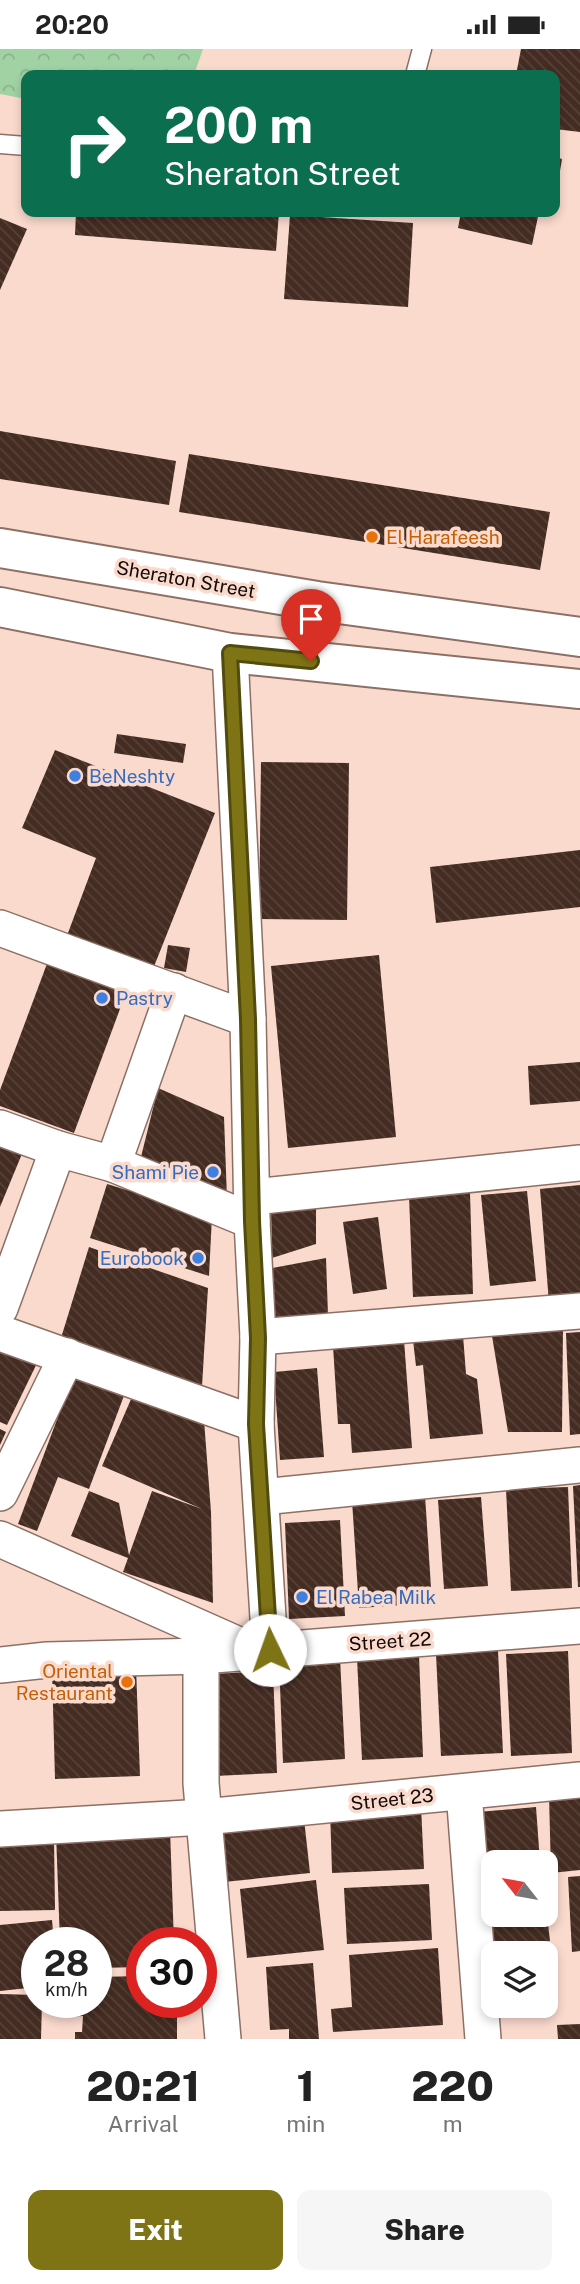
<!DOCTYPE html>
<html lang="en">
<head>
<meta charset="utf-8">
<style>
  :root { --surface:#fff; --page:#f6f6f6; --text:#222; --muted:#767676; --accent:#7e7315 }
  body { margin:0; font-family:"Public Sans",sans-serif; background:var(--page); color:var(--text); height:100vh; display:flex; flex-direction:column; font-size:26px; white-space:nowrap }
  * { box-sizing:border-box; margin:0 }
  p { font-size:23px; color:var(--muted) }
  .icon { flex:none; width:38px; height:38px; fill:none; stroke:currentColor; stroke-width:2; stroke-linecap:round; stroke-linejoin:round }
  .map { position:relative; height:1990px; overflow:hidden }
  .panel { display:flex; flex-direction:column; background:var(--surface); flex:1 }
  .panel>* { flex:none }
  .banner { position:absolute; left:21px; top:21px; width:539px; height:147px; border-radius:14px; box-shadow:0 4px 10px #0003; background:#0b6e4f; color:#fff; overflow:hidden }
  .needle { width:46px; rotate:301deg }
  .fabs { position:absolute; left:481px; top:1801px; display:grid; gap:14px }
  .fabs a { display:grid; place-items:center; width:77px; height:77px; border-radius:14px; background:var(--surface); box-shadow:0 4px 10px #0003; font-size:35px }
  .speed { position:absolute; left:21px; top:1878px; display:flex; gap:14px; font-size:35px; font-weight:700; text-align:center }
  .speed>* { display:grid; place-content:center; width:91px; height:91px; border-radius:50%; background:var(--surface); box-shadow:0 4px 10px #0003; line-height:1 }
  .speed small { font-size:18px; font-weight:400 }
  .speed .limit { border:10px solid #d22; background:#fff; color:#111 }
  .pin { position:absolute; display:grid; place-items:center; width:60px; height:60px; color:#fff; margin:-72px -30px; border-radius:50% 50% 50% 0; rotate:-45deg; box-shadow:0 0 7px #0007 }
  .pin .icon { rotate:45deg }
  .me { position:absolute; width:77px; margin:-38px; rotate:357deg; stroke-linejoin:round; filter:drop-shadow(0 0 5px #0008) }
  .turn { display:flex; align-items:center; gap:24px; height:147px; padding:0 28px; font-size:32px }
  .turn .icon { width:91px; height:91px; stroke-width:2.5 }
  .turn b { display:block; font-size:49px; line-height:60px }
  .eta { display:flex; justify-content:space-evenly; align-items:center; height:119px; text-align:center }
  .eta b { font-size:42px; font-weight:800; line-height:49px }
  .primary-button { display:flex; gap:14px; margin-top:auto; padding:14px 28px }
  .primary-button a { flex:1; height:80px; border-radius:14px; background:var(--accent); color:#fff; font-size:28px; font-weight:800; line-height:80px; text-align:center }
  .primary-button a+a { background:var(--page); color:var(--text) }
  .status { display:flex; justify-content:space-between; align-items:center; height:49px; padding:0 35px; background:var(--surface); direction:ltr }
  .status svg { height:19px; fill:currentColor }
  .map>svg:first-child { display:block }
</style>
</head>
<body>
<div class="status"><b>20:20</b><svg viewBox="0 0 49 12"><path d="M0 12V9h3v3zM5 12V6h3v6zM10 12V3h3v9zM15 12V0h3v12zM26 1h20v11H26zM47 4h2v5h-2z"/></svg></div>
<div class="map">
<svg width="580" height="1990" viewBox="0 0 580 1990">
  <defs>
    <pattern id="park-crowns" width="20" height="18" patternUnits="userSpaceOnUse" patternTransform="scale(1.75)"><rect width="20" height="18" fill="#a1d2a4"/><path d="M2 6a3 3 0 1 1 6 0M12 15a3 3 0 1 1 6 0" fill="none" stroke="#8ab38c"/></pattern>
    <pattern id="building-back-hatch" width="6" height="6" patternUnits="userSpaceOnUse" patternTransform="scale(1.75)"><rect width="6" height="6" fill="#442c22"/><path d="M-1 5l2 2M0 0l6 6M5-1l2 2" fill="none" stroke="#554138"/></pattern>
  </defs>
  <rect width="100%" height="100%" fill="#fbdace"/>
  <polygon fill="url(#park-crowns)" points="0,0 203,0 194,26 26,26 26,50 0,45"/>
  <g fill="url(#building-back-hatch)">
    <polygon points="521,0 580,0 580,83 555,80 555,26 516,26"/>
    <polygon points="555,108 562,110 557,140 555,139"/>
    <polygon points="76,163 279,163 276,202 75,186"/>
    <polygon points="461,163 539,163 532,196 458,179"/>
    <polygon points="290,166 413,174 408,258 284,250"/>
    <polygon points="0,169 27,180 0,241"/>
    <polygon points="0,382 176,412 169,456 0,430"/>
    <polygon points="189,405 550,463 540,521 179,463"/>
    <polygon points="117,685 186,695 183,714 114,704"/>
    <polygon points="55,701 215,764 151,925 65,892 96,809 22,779"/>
    <polygon points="261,713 349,714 347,871 259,870"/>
    <polygon points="580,801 580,858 436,874 430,818"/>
    <polygon points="168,896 190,899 186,923 164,919"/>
    <polygon points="379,906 396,1088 288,1099 271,917"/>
    <polygon points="48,912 127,941 74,1084 0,1057 0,1041"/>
    <polygon points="580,1013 580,1052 530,1056 528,1017"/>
    <polygon points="158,1039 224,1068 227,1150 140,1112"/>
    <polygon points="0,1090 24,1100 0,1158"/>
    <polygon points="107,1135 212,1167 209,1227 90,1189"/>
    <polygon points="580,1136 580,1251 549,1254 540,1140"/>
    <polygon points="527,1142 536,1232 490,1237 481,1146"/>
    <polygon points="470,1144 473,1245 413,1248 409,1147"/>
    <polygon points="316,1152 316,1195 272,1209 271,1158"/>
    <polygon points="378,1168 387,1240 353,1245 343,1173"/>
    <polygon points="89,1198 208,1239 202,1337 61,1289"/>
    <polygon points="326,1209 328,1266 274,1268 267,1220"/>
    <polygon points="563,1276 562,1383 508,1383 491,1281"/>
    <polygon points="580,1283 580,1385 570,1386 566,1284"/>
    <polygon points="463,1286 466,1325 477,1330 483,1385 430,1390 423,1316 416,1317 413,1291"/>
    <polygon points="0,1289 42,1304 7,1376 0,1373"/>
    <polygon points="404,1291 412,1399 352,1404 350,1375 338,1375 333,1297"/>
    <polygon points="317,1319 324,1408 280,1411 274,1323"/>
    <polygon points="74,1325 125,1344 89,1440 58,1428 37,1482 18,1475"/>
    <polygon points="135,1341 204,1371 211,1463 213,1554 123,1523 128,1509 71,1487 89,1442 119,1454 129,1506 152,1442 202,1460 102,1417"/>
    <polygon points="0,1380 6,1383 0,1396"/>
    <polygon points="580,1436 580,1538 578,1538 573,1437"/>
    <polygon points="568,1438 572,1539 511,1542 506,1440"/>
    <polygon points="425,1446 432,1554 359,1559 352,1451"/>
    <polygon points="481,1448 488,1537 444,1540 438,1451"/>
    <polygon points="340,1471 345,1567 289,1570 285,1474"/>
    <polygon points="498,1602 503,1704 441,1707 436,1605"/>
    <polygon points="568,1602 572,1704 511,1707 506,1605"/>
    <polygon points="419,1606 423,1708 362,1711 357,1609"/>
    <polygon points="340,1609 345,1710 283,1714 279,1611"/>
    <polygon points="136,1618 140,1727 55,1730 52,1621"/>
    <polygon points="273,1622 277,1724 215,1727 211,1625"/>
    <polygon points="580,1743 580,1821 551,1824 549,1746"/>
    <polygon points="421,1757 424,1820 332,1824 330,1760"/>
    <polygon points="536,1758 540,1813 494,1813 494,1823 483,1824 478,1763"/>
    <polygon points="304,1770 310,1824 224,1833 219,1778"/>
    <polygon points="170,1780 174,1894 142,1894 142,1918 96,1919 96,1894 60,1894 56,1784"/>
    <polygon points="54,1790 55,1861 0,1862 0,1791"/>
    <polygon points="580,1827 580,1902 572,1903 568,1828"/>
    <polygon points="316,1831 324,1901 247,1909 240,1840"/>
    <polygon points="429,1835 432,1891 347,1895 344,1839"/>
    <polygon points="494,1835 494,1866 547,1866 550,1892 488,1900 480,1837"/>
    <polygon points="52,1871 54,1894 37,1894 37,1938 0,1942 0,1876"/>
    <polygon points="438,1899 443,1976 333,1983 331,1960 352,1958 349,1906"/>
    <polygon points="313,1914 319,1990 289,1990 289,1980 270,1981 266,1918"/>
    <polygon points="142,1927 142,1953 177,1953 177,1990 75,1990 75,1983 82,1983 83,1967 65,1968 65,1953 96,1953 96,1928"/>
    <polygon points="0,1945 37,1946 37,1953 42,1953 41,1990 0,1990"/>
    <polygon points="580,1975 580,1990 558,1990 557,1976"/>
  </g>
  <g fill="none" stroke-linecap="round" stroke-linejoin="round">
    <defs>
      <g id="lane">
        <polyline points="415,26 422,0"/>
        <polyline points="0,95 26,97"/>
      </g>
      <g id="street">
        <polyline points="230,604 248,970 252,1172 258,1288 256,1375 270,1601"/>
        <polyline points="0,879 248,970"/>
        <polyline points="0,1079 58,1100 113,1115 252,1172"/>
        <polyline points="113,1115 174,942"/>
        <polyline points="253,1148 580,1114"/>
        <polyline points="0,1259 58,1100"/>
        <polyline points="0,1284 256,1375"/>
        <polyline points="258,1288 580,1262"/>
        <polyline points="0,1444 67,1307"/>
        <polyline points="262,1448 580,1416"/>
        <polyline points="0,1490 250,1601"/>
        <polyline points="201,1607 201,1734 223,1990"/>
        <polyline points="0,1616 47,1611 201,1607 580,1577"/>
        <polyline points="464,1743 483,1990"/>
        <polyline points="0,1780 204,1768 580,1731"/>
      </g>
      <g id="secondary">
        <polyline points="0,499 317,552 580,588"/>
        <polyline points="0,558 230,604 580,640"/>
      </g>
    </defs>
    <use href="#lane" stroke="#8d7065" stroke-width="21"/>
    <use href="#street" stroke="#8d7065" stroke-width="38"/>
    <use href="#secondary" stroke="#8d7065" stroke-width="42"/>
    <use href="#lane" stroke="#fff" stroke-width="18"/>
    <use href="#street" stroke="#fff" stroke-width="35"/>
    <use href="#secondary" stroke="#fff" stroke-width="38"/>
  </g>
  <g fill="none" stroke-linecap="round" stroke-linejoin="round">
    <defs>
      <polyline id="route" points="270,1601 256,1375 258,1289 252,1172 248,970 230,604 311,612"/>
    </defs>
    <use href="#route" stroke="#524b0e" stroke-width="18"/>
    <use href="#route" stroke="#7e7315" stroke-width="12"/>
  </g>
  <g fill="#e8710a" stroke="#fbdace" stroke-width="2.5">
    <circle cx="372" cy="488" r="7"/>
    <circle cx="127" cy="1633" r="7"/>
  </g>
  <g fill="#3f7fe0" stroke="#fbdace" stroke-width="2.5">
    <circle cx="75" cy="727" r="7"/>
    <circle cx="102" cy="949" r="7"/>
    <circle cx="213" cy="1123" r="7"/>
    <circle cx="198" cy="1209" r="7"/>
    <circle cx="302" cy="1548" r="7"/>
  </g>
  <g text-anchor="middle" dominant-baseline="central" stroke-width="7" stroke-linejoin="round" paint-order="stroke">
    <g font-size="19" fill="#c56008" stroke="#fbdace" text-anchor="start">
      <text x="386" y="488">El Harafeesh</text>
      <text x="113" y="1622" text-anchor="end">Oriental<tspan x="113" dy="22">Restaurant</tspan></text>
    </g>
    <g font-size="19" fill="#130906" stroke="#fbdace">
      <text transform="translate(186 530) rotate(10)">Sheraton Street</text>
      <text transform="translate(390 1592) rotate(-4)">Street 22</text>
      <text transform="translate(392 1750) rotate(-6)">Street 23</text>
    </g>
    <g font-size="19" fill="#366cbe" stroke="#fbdace" text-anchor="start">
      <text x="89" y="727">BeNeshty</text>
      <text x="116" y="949">Pastry</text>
      <text x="199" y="1123" text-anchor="end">Shami Pie</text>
      <text x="184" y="1209" text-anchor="end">Eurobook</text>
      <text x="316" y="1548">El Rabea Milk</text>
    </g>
  </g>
</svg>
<div class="fabs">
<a><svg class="needle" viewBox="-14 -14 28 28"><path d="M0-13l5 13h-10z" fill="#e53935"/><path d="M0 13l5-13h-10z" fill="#767676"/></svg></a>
<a><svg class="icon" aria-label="layers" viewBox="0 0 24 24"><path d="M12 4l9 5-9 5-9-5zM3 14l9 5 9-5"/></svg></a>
</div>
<div class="speed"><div>28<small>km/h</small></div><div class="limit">30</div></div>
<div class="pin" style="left:311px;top:612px;background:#d93025"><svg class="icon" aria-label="arrive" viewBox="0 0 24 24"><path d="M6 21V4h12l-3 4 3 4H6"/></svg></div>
<svg class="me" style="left:270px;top:1601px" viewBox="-20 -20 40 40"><circle r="19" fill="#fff"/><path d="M0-13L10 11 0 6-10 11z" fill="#7e7315"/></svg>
<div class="banner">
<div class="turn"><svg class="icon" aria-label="right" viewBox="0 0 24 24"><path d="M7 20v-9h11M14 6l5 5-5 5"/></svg><div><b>200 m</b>Sheraton Street</div></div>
</div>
</div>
<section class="panel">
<div class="eta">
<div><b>20:21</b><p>Arrival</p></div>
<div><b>1</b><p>min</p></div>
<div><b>220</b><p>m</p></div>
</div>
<div class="primary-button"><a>Exit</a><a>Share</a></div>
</section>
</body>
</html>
